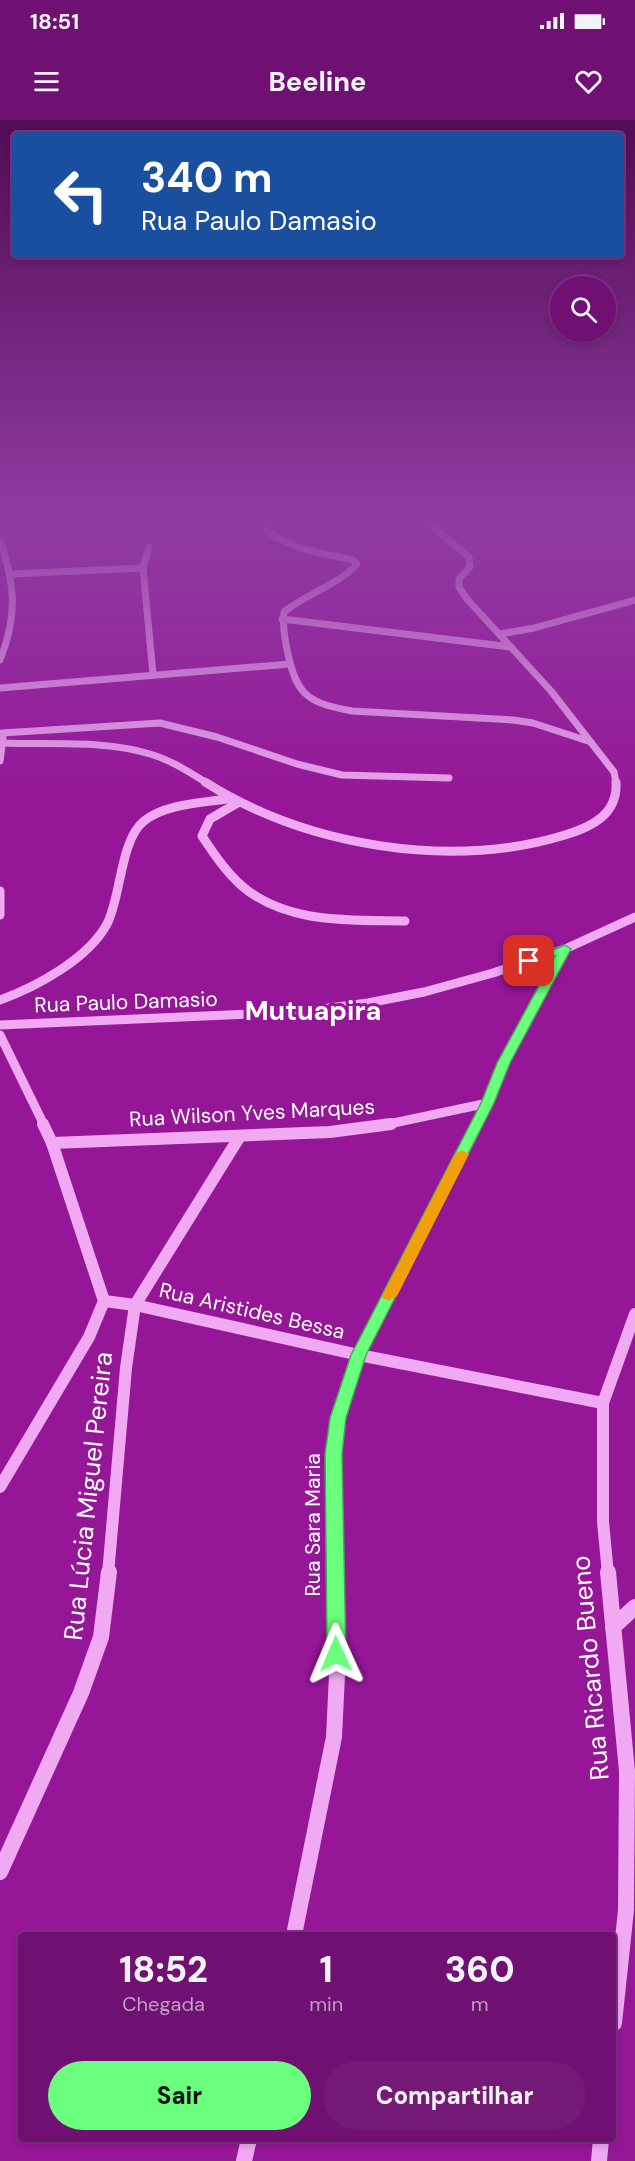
<!DOCTYPE html>
<html lang="pt">
<head>
<meta charset="utf-8">
<style>
  :root { --surface:#701072; --page:#751977; --text:#f1f3f6; --muted:#c09dc4; --line:#823084; --accent:#6aff7d }
  body { margin:0; font-family:"DM Sans",sans-serif; background:var(--page); color:var(--text); height:100vh; display:flex; flex-direction:column; font-size:22px; white-space:nowrap }
  * { box-sizing:border-box; margin:0 }
  p { font-size:20px; color:var(--muted) }
  .icon { flex:none; width:33px; height:33px; fill:none; stroke:currentColor; stroke-width:2; stroke-linecap:round; stroke-linejoin:round }
  .map { position:relative; flex:1; overflow:hidden }
  .panel { position:absolute; left:18px; top:1812px; width:598px; height:210px; display:flex; flex-direction:column; background:var(--surface); border-radius:6px; box-shadow:0 3px 9px #0003,0 0 0 2px var(--line) }
  .panel>* { flex:none }
  .top-card { position:absolute; left:12px; top:12px; width:612px; height:126px; border-radius:6px; box-shadow:0 3px 9px #0003,0 0 0 2px var(--line); background:#1a4fa0; color:#fff; overflow:hidden }
  .buttons { position:absolute; left:550px; top:156px; display:grid; gap:12px }
  .buttons a { display:grid; place-items:center; width:66px; height:66px; border-radius:50%; background:var(--surface); box-shadow:0 3px 9px #0003,0 0 0 2px var(--line); font-size:30px }
  .pin { position:absolute; display:grid; place-items:center; width:51px; height:51px; color:#fff; margin:-26px; border-radius:12px; box-shadow:0 3px 9px #0006 }
  .me { position:absolute; width:66px; margin:-33px; rotate:359deg; stroke-linejoin:round; filter:drop-shadow(0 0 4px #0008) }
  .turn { display:flex; align-items:center; gap:21px; height:126px; padding:0 30px; font-size:27px }
  .turn .icon { width:78px; height:78px; stroke-width:2.5 }
  .turn b { display:block; font-size:42px; line-height:51px }
  .eta { display:flex; justify-content:space-evenly; align-items:center; height:102px; text-align:center }
  .eta b { font-size:36px; font-weight:800; line-height:42px }
  .button { display:flex; gap:12px; margin-top:auto; padding:12px 30px }
  .button a { flex:1; height:69px; border-radius:36px; background:var(--accent); color:#111; font-size:24px; font-weight:800; line-height:69px; text-align:center }
  .button a+a { background:var(--page); color:var(--text) }
  .status { display:flex; justify-content:space-between; align-items:center; height:42px; padding:0 30px; background:var(--surface); direction:ltr }
  .status svg { height:16px; fill:currentColor }
  header { display:flex; justify-content:space-between; align-items:center; height:78px; padding:0 30px; background:var(--surface); font-size:27px; font-weight:800 }
  .map>svg:first-child { display:block }
</style>
</head>
<body>
<div class="status"><b>18:51</b><svg viewBox="0 0 49 12"><path d="M0 12V9h3v3zM5 12V6h3v6zM10 12V3h3v9zM15 12V0h3v12zM26 1h20v11H26zM47 4h2v5h-2z"/></svg></div>
<header><svg class="icon" aria-label="menu" viewBox="0 0 24 24"><path d="M4 6h16M4 12h16M4 18h16"/></svg>Beeline<svg class="icon" aria-label="heart" viewBox="0 0 24 24"><path d="M12 20l-8-8c-3-5 5-10 8-4 3-6 11-1 8 4z"/></svg></header>
<div class="map">
<svg width="635" height="2041" viewBox="0 0 635 2041">
  <rect width="100%" height="100%" fill="#961698"/>
  <g fill="none" stroke-linecap="round" stroke-linejoin="round">
    <g stroke="#f0a9f2" stroke-width="7">
      <path d="M267 402V411C292 430 323 433 353 440L357 444C337 466 307 473 284 492 282 506 285 521 288 534 297 577 310 583 352 591L513 600 533 603 591 622"/>
      <polyline points="427,402 469,437 470,447 459,459 459,467 467,479 551,571 614,652 616,663"/>
      <path d="M0 420C15 465 18 495 0 540"/>
      <polyline points="149,427 143,448 153,554"/>
      <polyline points="12,454 143,448"/>
      <polyline points="282,499 511,527"/>
      <polyline points="500,514 534,508 635,480"/>
      <polyline points="0,568 290,544"/>
      <polyline points="2,613 160,603 217,617 297,644 342,655 449,658"/>
      <path d="M4 623C51 625 105 620 150 634 171 640 189 652 207 663"/>
      <polyline points="0,641 3,618"/>
    </g>
    <g stroke="#f0a9f2" stroke-width="9">
      <path d="M205 662C306 726 450 750 565 715 592 707 618 694 616 662"/>
      <path d="M239 682 210 699 202 716C214 734 226 752 242 766 286 804 350 800 405 801"/>
      <polyline points="0,771 0,795"/>
      <path d="M0 880C36 867 88 839 107 804 121 778 120 720 144 701 166 683 205 683 232 678"/>
      <polyline points="0,905 297,892 368,883 424,872 493,853 565,829 635,797"/>
      <polyline points="0,915 44,1005"/>
      <polyline points="384,1005 488,983"/>
      <polyline points="477,1005 504,943 565,829"/>
    </g>
    <g stroke="#f0a9f2" stroke-width="12">
      <polyline points="52,1023 330,1012 391,1004"/>
      <polyline points="104,1181 135,1185 359,1235 603,1283"/>
      <polyline points="0,1367 89,1217 104,1181 52,1023 43,1004"/>
      <polyline points="108,1454 126,1248 135,1185 240,1016"/>
      <polyline points="335,1454 333,1334 338,1298 359,1235 477,1004"/>
      <polyline points="608,1454 603,1402 603,1283 635,1194"/>
    </g>
    <g stroke="#f0a9f2" stroke-width="16">
      <polyline points="608,1452 627,1651 626,1790 614,1903"/>
      <polyline points="613,1507 635,1487"/>
      <polyline points="0,1752 81,1573 101,1517 109,1452"/>
      <polyline points="294,1815 334,1617 337,1555 335,1452"/>
      <polyline points="244,2041 249,2019"/>
      <polyline points="599,2041 601,2019"/>
    </g>
  </g>
  <linearGradient id="sky" x2="0" y2="1"><stop stop-color="#520c54"/><stop offset="0.58" stop-color="#8f3ca2"/><stop offset="1" stop-color="#8f3ca2" stop-opacity="0"/></linearGradient>
  <rect width="635" height="688" fill="url(#sky)"/>
  <polygon fill="#6aff7d" stroke="#45a651" stroke-width="1.5" points="565,825 571,829 510,943 494,983 366,1235 346,1298 342,1334 346,1534 343,1539 336,1542 330,1539 327,1534 325,1334 330,1298 351,1235 481,983 497,943 555,836 529,844 523,841"/>
  <polygon fill="#f59e0b" points="462,1030 469,1034 397,1176 389,1181 384,1179 382,1176 455,1034"/>
  <g text-anchor="middle" dominant-baseline="central" stroke-width="6" stroke-linejoin="round" paint-order="stroke">
    <g font-size="21" fill="#fff" stroke="#961698">
      <text transform="translate(126 882) rotate(-2)">Rua Paulo Damasio</text>
      <text transform="translate(252 993) rotate(-3)">Rua Wilson Yves Marques</text>
      <text transform="translate(252 1191) rotate(13)">Rua Aristides Bessa</text>
      <text transform="translate(313 1405) rotate(-90)">Rua Sara Maria</text>
    </g>
    <g font-size="26" fill="#fff" stroke="#961698">
      <text transform="translate(88 1376) rotate(-84)">Rua Lúcia Miguel Pereira</text>
      <text transform="translate(590 1548) rotate(-95)">Rua Ricardo Bueno</text>
    </g>
    <g font-size="27" font-weight="bold" fill="#fff" stroke="#961698">
      <text x="313" y="890">Mutuapira</text>
    </g>
  </g>
</svg>
<div class="buttons">
<a><svg class="icon" aria-label="search" viewBox="0 0 24 24"><circle cx="10" cy="10" r="6"/><path d="M15 15l6 6"/></svg></a>
</div>
<div class="pin" style="left:529px;top:841px;background:#d93025"><svg class="icon" aria-label="arrive" viewBox="0 0 24 24"><path d="M6 21V4h12l-3 4 3 4H6"/></svg></div>
<svg class="me" style="left:336px;top:1534px" viewBox="-20 -20 40 40"><path d="M0-17L14 15 0 8-14 15z" fill="#6aff7d" stroke="#fff" stroke-width="4"/></svg>
<div class="top-card">
<div class="turn"><svg class="icon" aria-label="left" viewBox="0 0 24 24"><path d="M17 20v-9H6M10 6l-5 5 5 5"/></svg><div><b>340 m</b>Rua Paulo Damasio</div></div>
</div>
<section class="panel">
<div class="eta">
<div><b>18:52</b><p>Chegada</p></div>
<div><b>1</b><p>min</p></div>
<div><b>360</b><p>m</p></div>
</div>
<div class="button"><a>Sair</a><a>Compartilhar</a></div>
</section>
</div>
</body>
</html>
